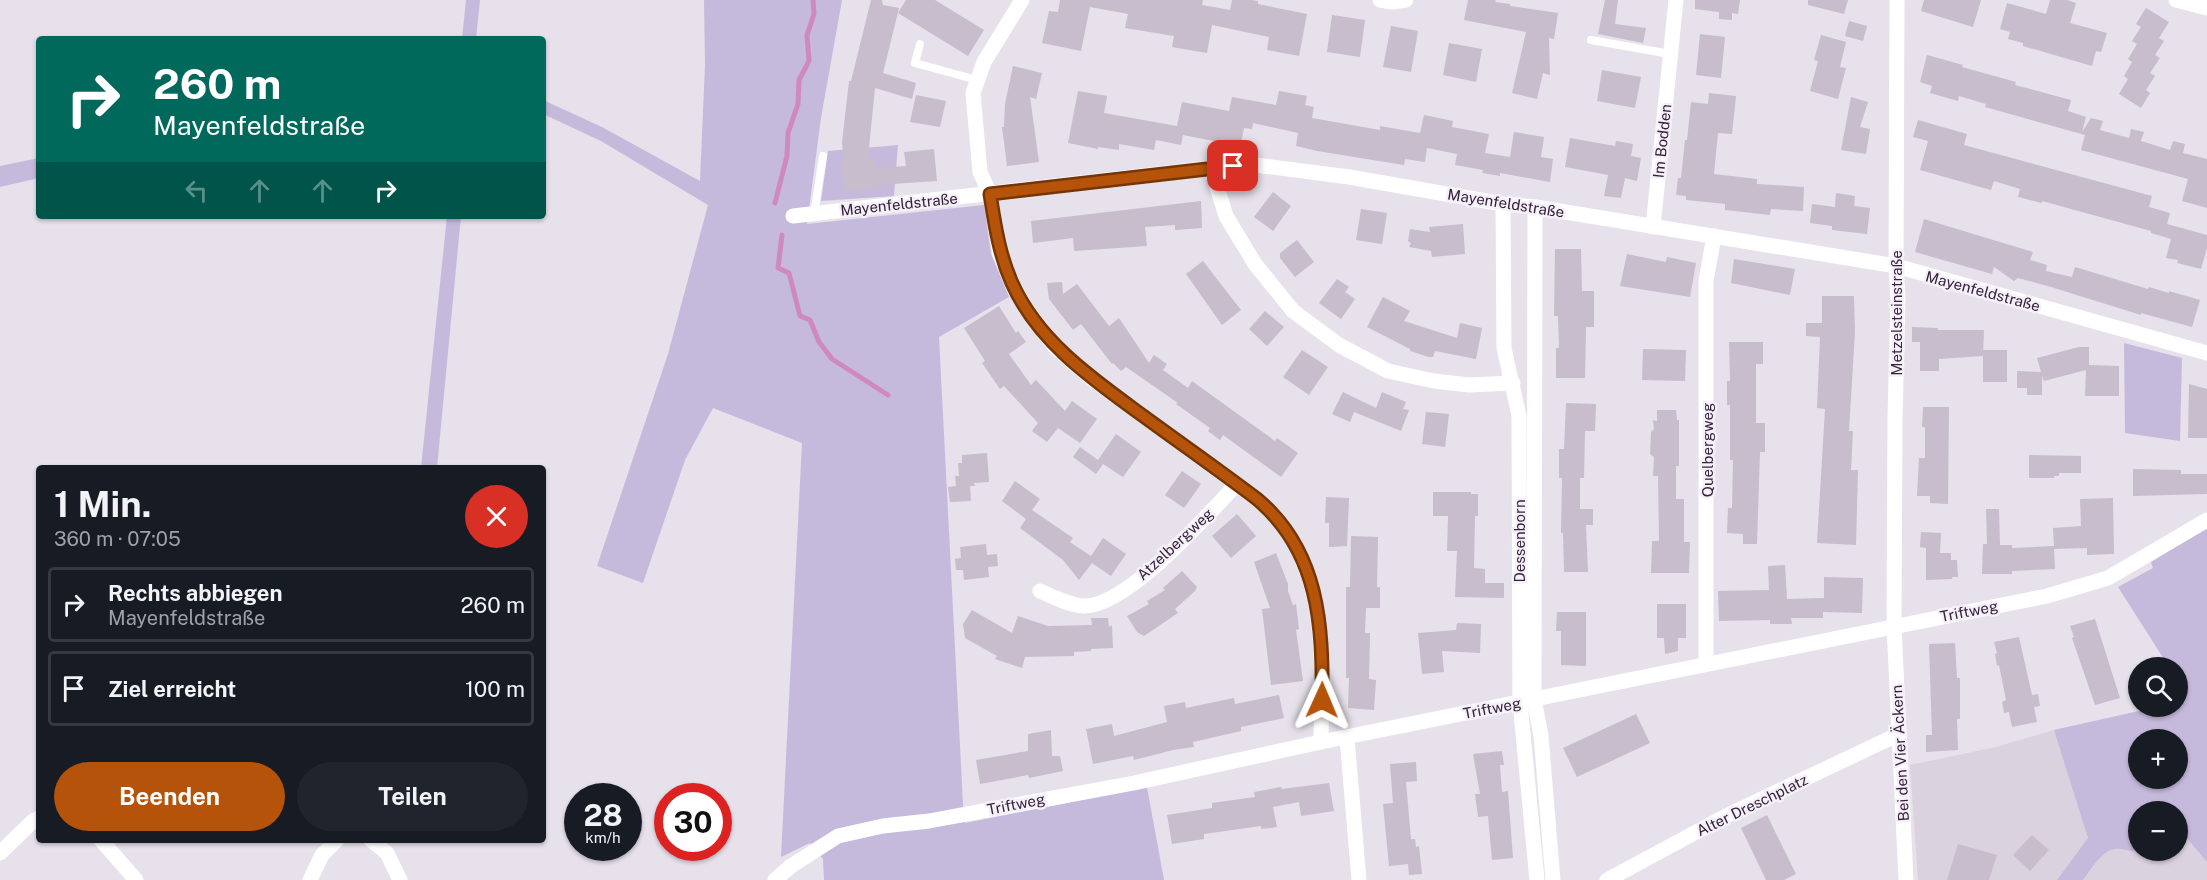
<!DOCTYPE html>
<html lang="de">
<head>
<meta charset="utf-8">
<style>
  :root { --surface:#171b24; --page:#20242c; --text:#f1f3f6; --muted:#9ea1a6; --line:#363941; --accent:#b45309 }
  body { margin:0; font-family:"Public Sans",sans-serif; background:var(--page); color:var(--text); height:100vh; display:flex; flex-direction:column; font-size:22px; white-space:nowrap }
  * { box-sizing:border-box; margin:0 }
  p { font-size:20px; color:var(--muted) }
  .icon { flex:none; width:33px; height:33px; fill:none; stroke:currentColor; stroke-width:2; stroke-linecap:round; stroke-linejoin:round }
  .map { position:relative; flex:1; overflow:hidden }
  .side { position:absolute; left:36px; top:465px; width:510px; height:378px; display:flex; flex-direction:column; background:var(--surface); border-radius:6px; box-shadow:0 2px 4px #0004 }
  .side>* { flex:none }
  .hud { position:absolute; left:36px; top:36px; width:510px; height:183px; border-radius:6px; box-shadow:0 2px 4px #0004; background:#00695c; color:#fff; overflow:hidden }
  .buttons { position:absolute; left:2128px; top:657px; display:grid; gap:12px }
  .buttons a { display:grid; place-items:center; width:60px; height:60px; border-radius:50%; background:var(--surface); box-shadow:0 2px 4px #0004; font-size:30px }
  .speed { position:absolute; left:564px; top:783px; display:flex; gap:12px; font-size:30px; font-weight:700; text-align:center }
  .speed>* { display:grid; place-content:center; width:78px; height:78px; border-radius:50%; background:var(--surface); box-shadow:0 2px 4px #0004; line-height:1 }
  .speed small { font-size:15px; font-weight:400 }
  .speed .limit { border:9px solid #d22; background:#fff; color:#111 }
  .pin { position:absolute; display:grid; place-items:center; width:51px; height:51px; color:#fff; margin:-26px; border-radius:12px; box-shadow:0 3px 9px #0006 }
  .me { position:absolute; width:66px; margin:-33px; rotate:1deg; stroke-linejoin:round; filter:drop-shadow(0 0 4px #0008) }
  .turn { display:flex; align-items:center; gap:21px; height:126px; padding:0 18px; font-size:27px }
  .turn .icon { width:78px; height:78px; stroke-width:2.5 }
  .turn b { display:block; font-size:42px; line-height:51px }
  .lanes { display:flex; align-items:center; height:57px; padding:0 18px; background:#0003; justify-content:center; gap:30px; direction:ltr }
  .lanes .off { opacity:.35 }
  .round { display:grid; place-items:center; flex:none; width:63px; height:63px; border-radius:32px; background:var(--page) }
  .summary { display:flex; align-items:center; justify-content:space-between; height:102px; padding:0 18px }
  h1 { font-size:36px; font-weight:700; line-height:45px }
  .primary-button { display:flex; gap:12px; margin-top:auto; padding:12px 18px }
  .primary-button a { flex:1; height:69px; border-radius:36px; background:var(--accent); color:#fff; font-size:24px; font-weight:700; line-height:69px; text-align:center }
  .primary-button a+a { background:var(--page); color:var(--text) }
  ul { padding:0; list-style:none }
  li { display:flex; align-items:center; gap:18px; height:75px; margin:0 12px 9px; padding:0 6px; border:3px solid var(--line); border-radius:6px }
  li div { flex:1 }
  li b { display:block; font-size:22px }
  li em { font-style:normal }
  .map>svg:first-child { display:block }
</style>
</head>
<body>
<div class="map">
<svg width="2207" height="880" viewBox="0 0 2207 880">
  <rect width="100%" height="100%" fill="#e7e1eb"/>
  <path fill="#dbd2df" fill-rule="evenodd" d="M2157 707 2207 766V880H1918L1910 765 1996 747 2054 730ZM2139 740H2178V778H2139ZM2139 812H2178V850H2139Z"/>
  <g fill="#c6badc" fill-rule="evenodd">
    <polygon points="466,0 480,0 476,39 462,39"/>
    <polygon points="704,0 842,0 821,118 807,224 984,205 991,254 1009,297 939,337 963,804 965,823 1147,787 1164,880 824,880 823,859 810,843 781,857 802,443 713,408 685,460 643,583 597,566 668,354 708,205 601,141 543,114 543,100 602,127 700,181 705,65"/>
    <polygon points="898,145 894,196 821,201 828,151"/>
    <polygon points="39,158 39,178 0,187 0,166"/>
    <polygon points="447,216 461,216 437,468 421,468"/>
    <polygon points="2124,343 2182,358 2180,441 2125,433"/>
    <path d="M2207 527V862L2186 837 2178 832V812L2164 811 2163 802H2158L2157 811 2139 812V851C2129 852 2122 848 2115 849 2102 850 2090 871 2083 880H2057L2088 838 2054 730 2157 707 2178 706V699L2186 695 2178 682V668L2169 667 2118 587 2153 568 2151 562ZM2139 740H2178V778H2139Z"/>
  </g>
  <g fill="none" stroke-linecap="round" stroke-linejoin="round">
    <g stroke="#d089be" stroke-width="5">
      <polyline points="775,203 787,156 788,133 798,104 799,80 809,61 807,35 814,14 813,0"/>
      <polyline points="782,235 778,268 789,273 800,316 810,320 819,342 832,359 888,395"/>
    </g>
  </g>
  <g fill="#c7bdcc">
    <polygon points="871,0 882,0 883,5 899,8 883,73 916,83 912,99 875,88 868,158 874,158 876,168 906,166 904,152 934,149 937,181 877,185 878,188 844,191 841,161 844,161 842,142 849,81 851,81"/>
    <polygon points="906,0 935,0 984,30 968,56 898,13"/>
    <polygon points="1060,0 1203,0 1202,5 1230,10 1232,0 1251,0 1258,1 1258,4 1307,14 1299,56 1267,50 1269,37 1212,25 1207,53 1172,47 1174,36 1125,28 1128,14 1090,7 1081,51 1042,43 1049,11 1058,12"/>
    <polygon points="1468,0 1496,0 1495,2 1510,4 1510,6 1558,13 1554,39 1549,38 1550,75 1543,73 1537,99 1512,93 1526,32 1464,20"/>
    <polygon points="1605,0 1618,0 1615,24 1646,28 1643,43 1598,34"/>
    <polygon points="1695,0 1740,0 1738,14 1732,13 1732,20 1719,19 1719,12 1695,9"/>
    <polygon points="1808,0 1848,0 1844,14 1808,5"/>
    <polygon points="1924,0 1981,0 1973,27 1921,11"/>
    <polygon points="2050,0 2067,0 2076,3 2070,23 2107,33 2101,52 2096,51 2092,66 2023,46 2023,43 2008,39 2010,32 2000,29 2007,3 2046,14"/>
    <polygon points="2146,8 2169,22 2159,38 2164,41 2155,55 2160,58 2150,73 2155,76 2146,90 2150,93 2141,108 2119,94 2128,79 2124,76 2132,62 2128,59 2137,44 2132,41 2141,27 2136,24"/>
    <polygon points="1332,15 1365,20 1360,57 1327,52"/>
    <polygon points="1849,21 1867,26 1863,41 1845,36"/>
    <polygon points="1391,26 1418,31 1411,72 1383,67"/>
    <polygon points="1700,34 1725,37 1721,78 1696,75"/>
    <polygon points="1821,35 1846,42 1840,67 1846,68 1838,99 1810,91 1818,61 1814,60"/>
    <polygon points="1449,43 1482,49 1476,82 1443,75"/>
    <polygon points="1927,55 1963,65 1962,67 2016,82 2015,85 2071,100 2068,111 2086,117 2082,132 2091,118 2103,121 2100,130 2129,138 2131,129 2144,132 2141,141 2170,150 2173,141 2185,144 2183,153 2207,159 2207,208 2182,201 2188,179 2081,150 2085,135 1985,107 1986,104 1959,96 1958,101 1930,93 1932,86 1920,82"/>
    <polygon points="1013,66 1042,73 1036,99 1030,97 1039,162 1007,166 1004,142 1006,142 1004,142 1002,127 1004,127 1005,104"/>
    <polygon points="1602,70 1641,77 1635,108 1597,101"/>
    <polygon points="1078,91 1107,96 1104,113 1177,126 1182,102 1229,111 1232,97 1276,105 1279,91 1307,96 1305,105 1314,107 1312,118 1380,130 1380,126 1420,133 1424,115 1453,121 1452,127 1489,134 1485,153 1510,157 1514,132 1544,137 1541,157 1553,159 1550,182 1500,173 1500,176 1482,173 1483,170 1455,165 1457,154 1427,148 1425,162 1405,159 1404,165 1317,151 1296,146 1298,133 1253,123 1252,129 1244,128 1240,148 1224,145 1224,143 1183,135 1181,145 1156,140 1154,150 1119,144 1119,150 1098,147 1098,149 1068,143"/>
    <polygon points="1709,93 1736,96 1732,134 1718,133 1714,174 1757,179 1757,184 1804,187 1803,211 1771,209 1770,215 1725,210 1725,204 1686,200 1686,196 1676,195 1678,178 1681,178 1685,140 1687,140 1691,102 1708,104"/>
    <polygon points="916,95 946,101 940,127 910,122"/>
    <polygon points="1851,97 1868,102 1860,127 1870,129 1866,154 1841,150"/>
    <polygon points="1918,120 1967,134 1964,145 2152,196 2149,207 2170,213 2167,224 2207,235 2207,248 2201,269 2177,263 2178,260 2166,258 2171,239 2151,233 2151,231 2042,201 2042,203 2018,197 2020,189 1994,181 1991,190 1920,170 1928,141 1913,137"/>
    <polygon points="1570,138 1615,146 1616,141 1633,144 1631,156 1641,158 1637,181 1625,178 1621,198 1604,196 1608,175 1565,167"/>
    <polygon points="1273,192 1291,206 1273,231 1254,217"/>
    <polygon points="1836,193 1855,196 1854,206 1870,208 1867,234 1832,230 1832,226 1810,223 1812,204 1835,207"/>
    <polygon points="1201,201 1202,228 1175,230 1175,225 1145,227 1147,246 1074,251 1073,238 1033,243 1031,221"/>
    <polygon points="1361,209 1387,213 1382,244 1356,240"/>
    <polygon points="1924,219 2033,252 2030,260 2047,265 2046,271 2072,277 2075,267 2148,289 2149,287 2169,293 2169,291 2200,300 2192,327 2141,313 2141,315 2051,287 2018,278 2014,281 1994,267 1992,274 1915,252"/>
    <polygon points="1463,224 1465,254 1432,257 1431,251 1409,247 1411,243 1408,241 1410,229 1430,232 1429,227"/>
    <polygon points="1297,240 1314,262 1295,277 1280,258 1280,253"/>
    <polygon points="1555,249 1581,249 1582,291 1594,291 1594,327 1586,327 1585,378 1556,378 1556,348 1559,348 1558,316 1554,316"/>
    <polygon points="1627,254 1666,262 1667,257 1696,263 1690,297 1620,286"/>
    <polygon points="1734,259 1795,269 1790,295 1731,283"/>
    <polygon points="1203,261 1241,310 1222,325 1186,274"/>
    <polygon points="1337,279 1349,287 1345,292 1355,299 1341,319 1319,303"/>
    <polygon points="1062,282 1063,294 1077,284 1109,326 1119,318 1149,363 1154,355 1167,364 1163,370 1188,388 1192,381 1275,441 1277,438 1298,453 1281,477 1223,435 1220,440 1208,431 1210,428 1176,404 1178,403 1126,367 1121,371 1113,363 1112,364 1081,324 1073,330 1049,299 1047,283"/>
    <polygon points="1822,296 1854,296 1855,332 1849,431 1853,431 1851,470 1858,470 1856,545 1817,543 1825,409 1817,408 1820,337 1806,336 1806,323 1822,323"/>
    <polygon points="1383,297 1410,311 1404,321 1457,338 1460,323 1482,328 1476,359 1435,351 1433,357 1429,357 1410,351 1410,349 1367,327"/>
    <polygon points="999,306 1016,333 1018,331 1026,342 1009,354 1031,385 1036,380 1065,411 1072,401 1097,419 1080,443 1058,428 1047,442 1032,431 1038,423 1004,386 1000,389 982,363 985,361 964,328"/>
    <polygon points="1265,311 1284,327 1267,346 1249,329"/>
    <polygon points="1912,327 1938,328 1938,330 1984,330 1983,356 1939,359 1939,371 1920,371 1920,342 1912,342"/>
    <polygon points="1729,342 1763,342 1763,364 1756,364 1756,423 1765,423 1765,452 1760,452 1757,544 1743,544 1743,534 1727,533 1728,508 1732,508 1733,460 1730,460 1730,405 1727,405 1727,381 1730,381"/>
    <polygon points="2079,347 2089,347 2089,365 2119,366 2119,396 2085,396 2086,370 2044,381 2042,376 2042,395 2027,395 2027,388 2017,388 2017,371 2041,372 2037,358"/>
    <polygon points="1643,349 1686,350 1685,381 1642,380"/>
    <polygon points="1302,350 1328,367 1309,395 1283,377"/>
    <rect x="1983" y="350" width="24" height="32"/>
    <polygon points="2189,384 2207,389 2207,438 2188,438"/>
    <polygon points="1343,392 1376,408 1382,392 1406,402 1403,409 1409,410 1401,431 1354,412 1350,422 1332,414"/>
    <polygon points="1566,403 1596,404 1595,431 1585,431 1584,478 1580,478 1580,509 1593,509 1593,525 1586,525 1588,572 1564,572 1563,533 1561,533 1562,478 1559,478 1559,449 1564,449"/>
    <polygon points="1923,407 1949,407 1948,504 1930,503 1930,496 1917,496 1919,458 1925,458 1925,427 1922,427"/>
    <polygon points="1657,410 1676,410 1677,420 1679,420 1679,466 1676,466 1676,499 1684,499 1684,542 1690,542 1689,573 1651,573 1652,541 1659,541 1658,476 1653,476 1654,457 1650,454 1651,432 1654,429 1653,420 1657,421"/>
    <polygon points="1426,412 1449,414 1445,447 1422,444"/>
    <polygon points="1116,434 1141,452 1123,477 1103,464 1096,474 1073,457 1080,447 1098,460"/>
    <polygon points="987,453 989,482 974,483 975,486 970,486 971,501 950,502 948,487 956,486 955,476 959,476 958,463 962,463 962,455"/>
    <polygon points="2029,455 2081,456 2081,473 2059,473 2059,476 2054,476 2054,478 2029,478"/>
    <polygon points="2133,469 2181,470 2181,474 2207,474 2207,494 2133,496"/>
    <polygon points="1182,471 1201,484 1184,508 1165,495"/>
    <polygon points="1015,481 1040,499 1032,510 1073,538 1070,542 1091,556 1103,538 1126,554 1111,576 1092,563 1079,580 1063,560 1020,528 1026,519 1002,501"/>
    <polygon points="1433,492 1471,492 1471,494 1478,494 1478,516 1475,516 1474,568 1485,569 1485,583 1504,583 1504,598 1455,597 1457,551 1447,551 1448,516 1433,516"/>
    <polygon points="1326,497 1349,498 1347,546 1329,547 1329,523 1325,523"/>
    <polygon points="2113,498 2114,554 2087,555 2087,548 2054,549 2055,569 2012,571 2012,574 1982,574 1983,544 1987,544 1986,509 1999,509 2000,545 2012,545 2012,548 2054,546 2053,528 2081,526 2080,499"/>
    <polygon points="1237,514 1256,536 1231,558 1212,536"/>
    <polygon points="1921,532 1941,533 1940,553 1951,553 1951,560 1957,560 1958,577 1952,577 1952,579 1926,580 1926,548 1920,547"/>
    <polygon points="1351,536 1378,537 1377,587 1380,587 1380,608 1366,608 1365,633 1370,633 1369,679 1376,680 1374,710 1348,708 1349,678 1346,678 1346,587 1350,587"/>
    <polygon points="986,544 987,555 997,554 998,566 988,567 989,577 964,580 963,570 956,570 955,559 961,558 960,547"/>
    <polygon points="1276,553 1288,584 1288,591 1293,605 1296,604 1299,629 1296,630 1303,681 1271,685 1262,609 1270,608 1254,562"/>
    <polygon points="1785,565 1787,599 1824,598 1824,577 1863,578 1862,613 1823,612 1823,618 1791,618 1792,624 1770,624 1770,620 1719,621 1718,591 1769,590 1768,566"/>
    <polygon points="1182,571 1197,587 1195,591 1175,609 1178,613 1144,636 1137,632 1127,616 1149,604 1147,601 1165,590 1163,588"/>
    <polygon points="1657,604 1686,604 1686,638 1678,638 1678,651 1665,654 1664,638 1657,638"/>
    <polygon points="972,610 1012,633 1018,616 1048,626 1092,625 1091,618 1108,618 1109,627 1112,625 1113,648 1091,649 1091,651 1074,652 1074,656 1025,657 1022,668 995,659 997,656 965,638 963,624"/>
    <polygon points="1557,612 1586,612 1586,666 1561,665 1561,631 1556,631"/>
    <polygon points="2095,619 2120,698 2095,705 2072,638 2074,637 2070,626"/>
    <polygon points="1457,623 1481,624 1480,653 1442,651 1444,672 1422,674 1418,633 1456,630"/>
    <polygon points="2019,637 2032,695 2038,694 2040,706 2034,707 2037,722 2012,727 2009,712 2004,713 2002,702 2006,700 1999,665 1997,666 1995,654 1997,653 1994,642"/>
    <polygon points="1955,643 1957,678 1960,678 1960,719 1957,719 1958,750 1926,752 1926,735 1932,735 1929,644"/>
    <polygon points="1279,695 1284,718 1241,727 1241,731 1193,742 1194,747 1173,750 1134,760 1133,756 1093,764 1086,729 1112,724 1114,736 1167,722 1164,706 1185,702 1186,708 1234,698 1235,704"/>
    <polygon points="1636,714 1650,743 1577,777 1563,748"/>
    <polygon points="1051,730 1052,756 1060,756 1063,771 1029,778 1028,775 980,784 976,760 1028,751 1028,734"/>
    <polygon points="1502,751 1504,765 1500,765 1502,792 1508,791 1513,858 1492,860 1488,816 1478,817 1475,794 1480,794 1473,754"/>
    <polygon points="1416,762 1417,781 1406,782 1411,839 1415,839 1416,847 1419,846 1422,874 1409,875 1408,864 1389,866 1383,804 1393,803 1390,764"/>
    <polygon points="1329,783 1334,811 1301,816 1299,802 1273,807 1277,827 1261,829 1261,826 1204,834 1204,839 1172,844 1167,815 1212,808 1212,803 1255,797 1254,792 1281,787 1282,789"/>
    <polygon points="1767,815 1796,874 1784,880 1766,880 1741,828"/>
    <polygon points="2032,835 2049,850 2030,871 2013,855"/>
    <polygon points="1958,844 1997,855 1989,880 1947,880"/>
  </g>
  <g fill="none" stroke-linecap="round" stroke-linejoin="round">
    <g stroke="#fff" stroke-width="8">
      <polyline points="1591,40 1670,54"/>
      <polyline points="920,44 915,63 977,80"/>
      <polyline points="814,214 823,156"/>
    </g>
    <g stroke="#fff" stroke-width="15">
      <path d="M1022 0 984 62 973 93 980 172 990 194 1000 254 1013 285 1026 308 1054 346 1091 378 1257 499C1330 559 1322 656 1321 742"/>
      <polyline points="1380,0 1392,2 1406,0"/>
      <polyline points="1897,0 1896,266 1898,299 1895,418 1894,626 1906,880"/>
      <polyline points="2176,0 2207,8"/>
      <polyline points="1211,168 1226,216 1255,264 1293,311 1339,345 1388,371 1434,381 1469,385 1513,383"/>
      <polyline points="1503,204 1504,348 1519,416 1520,702 1537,880"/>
      <polyline points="1535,207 1534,699 1541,736 1553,880"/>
      <polyline points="793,216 1211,168 1256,165 1349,177 1503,204 1535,207 1896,266 2207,353"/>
      <polyline points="1653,227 1676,0"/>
      <path d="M1040 591C1053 597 1069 605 1084 606 1127 607 1207 515 1237 484"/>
      <polyline points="1706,664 1706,281 1714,236"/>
      <polyline points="1347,738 1359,880"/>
      <polyline points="101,840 136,880"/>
      <polyline points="371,840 387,853 400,880"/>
      <polyline points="0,853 33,821 39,818"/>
      <polyline points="310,880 322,855 337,840"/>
      <polyline points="775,880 791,866 838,836 883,826 929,821 1134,783 1321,742 2047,596 2108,578 2207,520"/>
      <polyline points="1607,880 1726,816 1899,734"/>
    </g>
  </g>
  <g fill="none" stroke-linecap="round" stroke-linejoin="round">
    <defs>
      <path id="route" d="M1233 166 990 194C995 225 999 254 1012 283 1039 343 1094 380 1146 418 1183 445 1220 471 1257 499 1319 551 1323 625 1322 700"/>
    </defs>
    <use href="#route" stroke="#753606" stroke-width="15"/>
    <use href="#route" stroke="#b45309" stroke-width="10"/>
  </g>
  <g text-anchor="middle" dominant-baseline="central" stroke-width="5" stroke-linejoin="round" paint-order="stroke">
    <g font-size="15" fill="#37213b" stroke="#f5f1f8">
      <text transform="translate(1662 141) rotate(-84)">Im Bodden</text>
      <text transform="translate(1506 203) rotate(9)">Mayenfeldstraße</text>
      <text transform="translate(899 204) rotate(-6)">Mayenfeldstraße</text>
      <text transform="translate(1983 291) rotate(15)">Mayenfeldstraße</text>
      <text transform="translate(1896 313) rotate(-90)">Metzelsteinstraße</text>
      <text transform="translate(1707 450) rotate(-90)">Quelbergweg</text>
      <text transform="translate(1519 541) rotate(-90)">Dessenborn</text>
      <text transform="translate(1175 544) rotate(-43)">Atzelbergweg</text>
      <text transform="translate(1969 611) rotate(-11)">Triftweg</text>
      <text transform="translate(1492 708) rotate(-11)">Triftweg</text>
      <text transform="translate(1900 753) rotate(-93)">Bei den Vier Äckern</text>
      <text transform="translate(1016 804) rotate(-11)">Triftweg</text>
      <text transform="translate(1752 805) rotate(-26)">Alter Dreschplatz</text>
    </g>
  </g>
</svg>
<div class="buttons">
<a><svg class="icon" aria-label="search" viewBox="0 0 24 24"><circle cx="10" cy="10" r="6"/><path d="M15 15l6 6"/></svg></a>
<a>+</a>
<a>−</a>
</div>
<div class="speed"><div>28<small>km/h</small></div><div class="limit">30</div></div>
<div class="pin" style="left:1233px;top:166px;background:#d93025"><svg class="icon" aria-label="arrive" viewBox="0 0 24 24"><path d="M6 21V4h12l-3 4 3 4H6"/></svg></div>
<svg class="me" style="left:1322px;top:700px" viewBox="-20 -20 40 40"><path d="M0-17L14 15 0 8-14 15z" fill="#b45309" stroke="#fff" stroke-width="4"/></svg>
<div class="hud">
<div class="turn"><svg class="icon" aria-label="right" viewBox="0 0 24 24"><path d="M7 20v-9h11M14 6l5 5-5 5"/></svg><div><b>260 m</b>Mayenfeldstraße</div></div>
<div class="lanes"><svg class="icon off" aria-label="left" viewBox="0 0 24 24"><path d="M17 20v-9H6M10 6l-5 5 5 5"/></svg><svg class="icon off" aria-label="ahead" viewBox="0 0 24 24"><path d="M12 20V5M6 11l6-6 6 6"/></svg><svg class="icon off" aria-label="ahead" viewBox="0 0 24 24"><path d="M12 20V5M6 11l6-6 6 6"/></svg><svg class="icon" aria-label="right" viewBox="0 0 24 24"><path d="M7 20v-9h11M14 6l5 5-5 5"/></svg></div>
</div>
<section class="side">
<div class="summary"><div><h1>1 Min.</h1><p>360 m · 07:05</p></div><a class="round" style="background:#d93025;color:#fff"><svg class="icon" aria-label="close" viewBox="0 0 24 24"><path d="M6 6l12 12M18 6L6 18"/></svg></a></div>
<ul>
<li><svg class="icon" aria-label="right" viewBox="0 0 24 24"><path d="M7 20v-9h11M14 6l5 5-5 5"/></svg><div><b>Rechts abbiegen</b><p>Mayenfeldstraße</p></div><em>260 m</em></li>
<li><svg class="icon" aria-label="arrive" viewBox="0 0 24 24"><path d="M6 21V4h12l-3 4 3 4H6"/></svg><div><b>Ziel erreicht</b></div><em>100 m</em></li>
</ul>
<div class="primary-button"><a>Beenden</a><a>Teilen</a></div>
</section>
</div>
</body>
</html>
